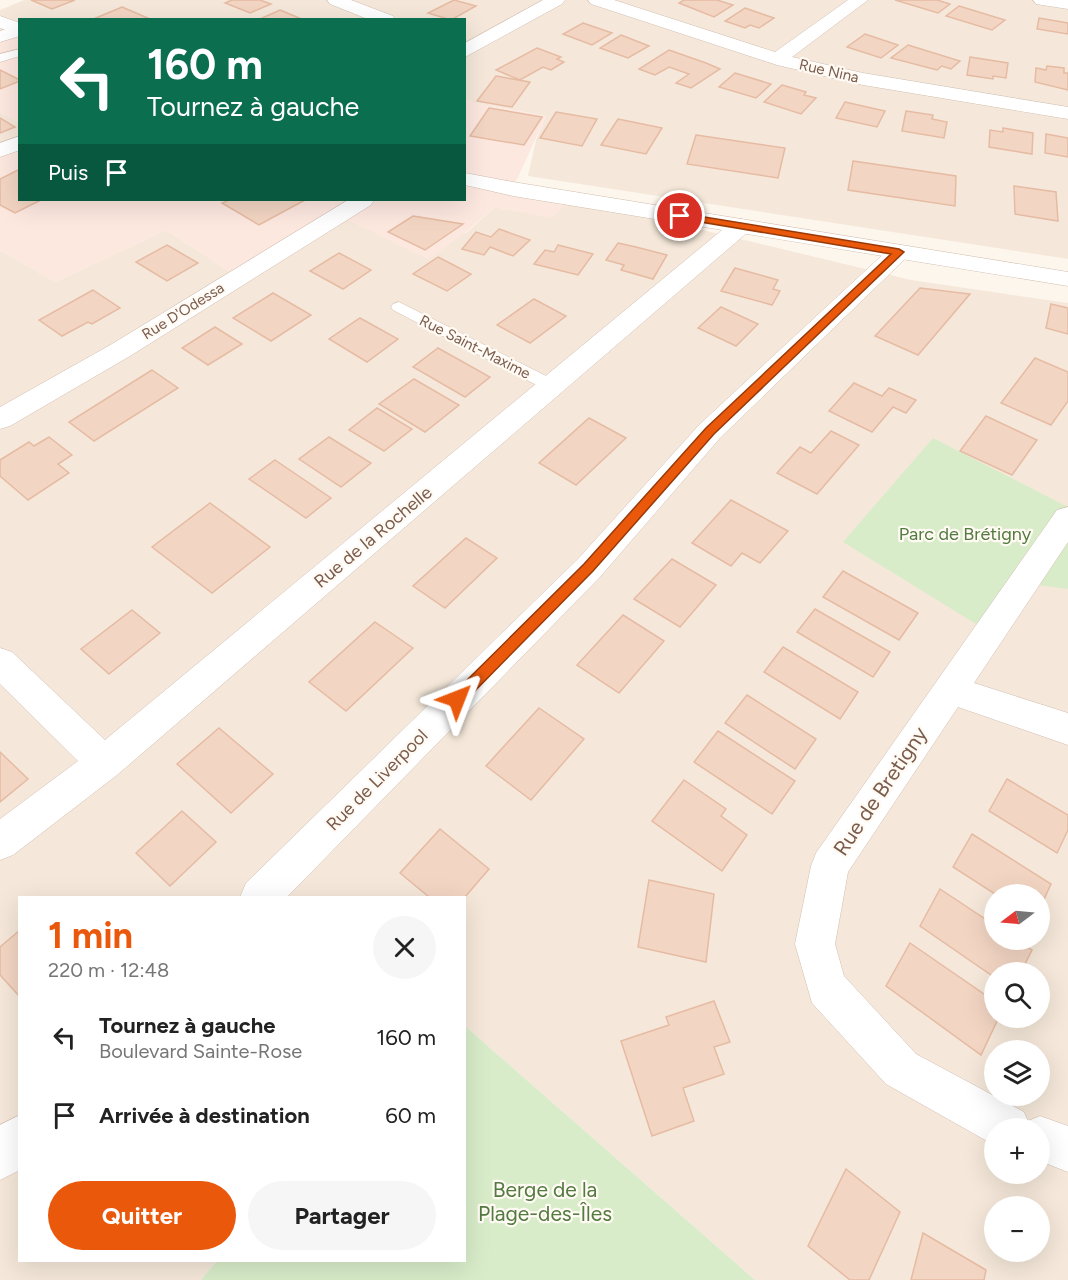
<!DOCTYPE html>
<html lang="fr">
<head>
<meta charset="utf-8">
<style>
  :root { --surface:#fff; --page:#f6f6f6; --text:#222; --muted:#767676; --accent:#ea580c }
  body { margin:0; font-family:Figtree,sans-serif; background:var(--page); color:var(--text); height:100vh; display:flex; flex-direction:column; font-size:22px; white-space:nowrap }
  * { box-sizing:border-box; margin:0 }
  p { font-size:20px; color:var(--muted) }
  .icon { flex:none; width:33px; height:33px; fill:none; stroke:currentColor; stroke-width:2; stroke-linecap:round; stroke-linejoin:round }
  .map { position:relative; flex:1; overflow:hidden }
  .details { position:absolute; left:18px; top:896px; width:448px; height:366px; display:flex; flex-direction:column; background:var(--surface); border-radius:0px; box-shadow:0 6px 24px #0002 }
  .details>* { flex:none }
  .hud { position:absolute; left:18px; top:18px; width:448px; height:183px; border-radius:0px; box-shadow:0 6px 24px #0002; background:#0b6e4f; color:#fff; overflow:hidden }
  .needle { width:39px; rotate:254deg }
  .tools { position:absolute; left:984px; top:884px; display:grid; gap:12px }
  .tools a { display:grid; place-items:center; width:66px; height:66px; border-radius:50%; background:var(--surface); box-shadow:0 6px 24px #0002; font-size:30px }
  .pin { position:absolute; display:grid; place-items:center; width:51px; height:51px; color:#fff; margin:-26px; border:3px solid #fff; border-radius:50%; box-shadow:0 2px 6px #0007 }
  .me { position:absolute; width:66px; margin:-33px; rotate:45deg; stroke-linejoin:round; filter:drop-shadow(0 0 4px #0008) }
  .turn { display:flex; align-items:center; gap:21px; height:126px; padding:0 30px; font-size:27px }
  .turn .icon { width:78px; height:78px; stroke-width:2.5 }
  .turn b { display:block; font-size:42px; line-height:51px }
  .then { display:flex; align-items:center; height:57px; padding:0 30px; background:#0003; gap:12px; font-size:22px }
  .round { display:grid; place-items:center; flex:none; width:63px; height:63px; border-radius:32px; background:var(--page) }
  .overview { display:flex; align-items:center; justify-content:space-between; height:102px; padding:0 30px }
  h1 { font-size:36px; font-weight:700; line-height:45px; color:var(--accent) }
  .primary-button { display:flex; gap:12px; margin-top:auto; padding:12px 30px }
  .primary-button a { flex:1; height:69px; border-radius:36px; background:var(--accent); color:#fff; font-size:24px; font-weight:700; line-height:69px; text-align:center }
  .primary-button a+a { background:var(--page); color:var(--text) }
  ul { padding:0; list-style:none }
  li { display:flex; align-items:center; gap:18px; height:78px; padding:0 30px }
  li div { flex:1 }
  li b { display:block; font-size:22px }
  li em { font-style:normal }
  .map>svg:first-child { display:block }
</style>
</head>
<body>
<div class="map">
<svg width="1068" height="1280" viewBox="0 0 1068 1280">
  <rect width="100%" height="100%" fill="#fdf6ec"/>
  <g fill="#f5e8da" fill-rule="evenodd">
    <polygon points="24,0 1068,0 1068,259 528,176 536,140 546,116 475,103 465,99 465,20 20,20 19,25 0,19 0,10"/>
    <polygon points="0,112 20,123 19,142 0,151"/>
    <path d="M570 198 911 280 1068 303V1280H755L465 1026V897H20V1260H218L201 1280H0V250L55 282 166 230 238 277 338 215 466 233 495 207 552 217ZM994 894H1040V939H994ZM994 972H1040V1017H994ZM994 1050H1040V1095H994ZM994 1128H1040V1173H994ZM994 1206H1040V1251H994Z"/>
  </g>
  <g fill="#fde8e0">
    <polygon points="19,30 19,123 0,112 0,37"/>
    <polygon points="465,99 475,103 546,116 513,188 570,198 552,218 495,207 466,232 428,259 338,215 238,277 166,230 55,282 0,250 0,151 19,142 20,200 465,200"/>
  </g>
  <g fill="#d8ecc9">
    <polygon points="933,438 1068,507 1068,589 1023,583 989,632 843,542"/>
    <polygon points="465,1026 755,1280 201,1280 218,1260 465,1260"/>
  </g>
  <g fill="#f3d5c3" stroke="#e6bba3" stroke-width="1.5">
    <polygon points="31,0 75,0 52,9"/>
    <polygon points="232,0 260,0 271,4 250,13 225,3"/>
    <polygon points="454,0 476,6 451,20 428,13"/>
    <polygon points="684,0 717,0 733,5 714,17 679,3"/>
    <polygon points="895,0 937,0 950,4 938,13"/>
    <polygon points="959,6 1005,20 992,30 946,16"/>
    <polygon points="122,7 150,19 91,20"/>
    <polygon points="745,8 765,15 774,18 759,28 750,25 745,28 725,21"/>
    <polygon points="280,10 304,20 260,19"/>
    <polygon points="1039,18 1068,23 1068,34 1037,29"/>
    <polygon points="583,23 612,33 592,45 563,34"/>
    <polygon points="865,34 898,45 881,58 847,47"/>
    <polygon points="621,35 649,46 628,58 600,48"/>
    <polygon points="908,45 960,61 951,69 942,66 937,70 891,58"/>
    <polygon points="537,48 561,57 557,59 564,62 551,70 543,67 520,80 496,70"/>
    <polygon points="669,50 706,63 720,69 691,88 676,83 689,74 669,67 655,75 639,69"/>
    <polygon points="970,57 1008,63 1006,78 993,76 993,79 967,75"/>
    <polygon points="1047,66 1064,68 1064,73 1068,73 1068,90 1035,82 1036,68 1046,70"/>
    <polygon points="0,70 20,80 20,81 0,89"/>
    <polygon points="735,73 771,84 756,98 719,87"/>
    <polygon points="496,76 530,82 512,107 477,101"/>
    <polygon points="782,85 806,92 804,95 816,98 801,114 764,102"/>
    <polygon points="845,102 885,111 877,127 836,118"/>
    <polygon points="489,108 542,117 524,145 470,136"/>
    <polygon points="906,111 933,115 932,119 947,122 944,138 902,131"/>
    <polygon points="556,112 597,119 582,146 540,138"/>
    <polygon points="0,118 15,127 0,133"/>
    <polygon points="618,119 662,128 646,154 601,145"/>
    <polygon points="1003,128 1033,133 1032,154 989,147 990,130 1003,132"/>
    <polygon points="1046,134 1068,138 1068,157 1045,153"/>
    <polygon points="696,135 785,148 778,178 687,164"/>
    <polygon points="853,161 956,176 955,206 848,190"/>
    <polygon points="20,169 20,200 41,200 15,213 0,205 0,179"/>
    <polygon points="1014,186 1056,192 1058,221 1015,214"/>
    <polygon points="229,200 305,200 259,225 222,203"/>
    <polygon points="413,216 463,224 425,250 388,232"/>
    <polygon points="499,229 530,240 513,256 490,247 484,255 462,249 476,232 491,237"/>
    <polygon points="618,243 636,247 667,255 653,279 621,270 624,265 606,260"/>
    <polygon points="167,245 198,263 167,281 136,262"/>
    <polygon points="558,245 593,254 578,275 534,264 545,250 554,252"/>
    <polygon points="339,253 371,270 343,289 310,271"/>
    <polygon points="438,257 471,274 447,291 413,274"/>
    <polygon points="735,268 778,280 773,289 780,291 772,305 721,291"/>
    <polygon points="920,288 970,294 918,355 875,336"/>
    <polygon points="93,290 120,308 92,324 88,322 62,336 39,320"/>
    <polygon points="273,293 311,315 271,341 233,318"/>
    <polygon points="534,299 566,316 530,343 497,325"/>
    <polygon points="1051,304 1068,308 1068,334 1046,328"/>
    <polygon points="721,307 758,324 736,346 698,328"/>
    <polygon points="360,318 398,339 367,362 329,339"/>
    <polygon points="215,327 242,344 208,365 182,348"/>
    <polygon points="438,348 490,377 465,397 413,367"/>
    <polygon points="1035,358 1068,372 1068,401 1051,425 1001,403"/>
    <polygon points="152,370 178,388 94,441 69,422"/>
    <polygon points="414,379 459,405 425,432 379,404"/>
    <polygon points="854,383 882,396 889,388 916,400 906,413 893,407 872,432 829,411"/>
    <polygon points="377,408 412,429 384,451 349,430"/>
    <polygon points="986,416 1037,440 1012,475 960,451"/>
    <polygon points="589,418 626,438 576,485 539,463"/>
    <polygon points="831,431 859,445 817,494 777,473 800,447 811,453"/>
    <polygon points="49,437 72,455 58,464 69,473 28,500 0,476 0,460 29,442 34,446"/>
    <polygon points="329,437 371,463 341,487 299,459"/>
    <polygon points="275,460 331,498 306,518 249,479"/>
    <polygon points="731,500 788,531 760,563 742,553 731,566 692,543"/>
    <polygon points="210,503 270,547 212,593 152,547"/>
    <polygon points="466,538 497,558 445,608 413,586"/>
    <polygon points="672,559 716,585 680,627 634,599"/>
    <polygon points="843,571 918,613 899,640 823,597"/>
    <polygon points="815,609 890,652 873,677 797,632"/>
    <polygon points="132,610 160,633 109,674 81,649"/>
    <polygon points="623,615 664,641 619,693 577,665"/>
    <polygon points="375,622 413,648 346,711 309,682"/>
    <polygon points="783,647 858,692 840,719 764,672"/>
    <polygon points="747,695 816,739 795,769 725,723"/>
    <polygon points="539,708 584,739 531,800 486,766"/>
    <polygon points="219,728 273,774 231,813 177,764"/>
    <polygon points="718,731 795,781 772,814 694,762"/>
    <polygon points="0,752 28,779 0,802"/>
    <polygon points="1007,779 1068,815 1068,830 1057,853 989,811"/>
    <polygon points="684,780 726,809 721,816 747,835 722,871 652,821"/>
    <polygon points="182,811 216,842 170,886 136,853"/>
    <polygon points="440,829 489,869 465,897 429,897 400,873"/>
    <polygon points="972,834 1051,884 1040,908 1040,894 995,894 953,867"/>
    <polygon points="649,880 714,894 706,962 638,947"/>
    <polygon points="940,889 994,925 994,939 1015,939 1032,950 1021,972 994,972 994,977 920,926"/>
    <polygon points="20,930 20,997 0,975 0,947"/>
    <polygon points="910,943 994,1001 994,1017 999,1017 981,1055 886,986"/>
    <polygon points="714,1001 730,1042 714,1047 724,1074 683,1088 694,1121 652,1136 621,1041 669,1025 666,1017"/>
    <polygon points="846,1169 900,1212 869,1280 850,1280 808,1246"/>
    <polygon points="923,1233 986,1270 984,1280 911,1280"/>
  </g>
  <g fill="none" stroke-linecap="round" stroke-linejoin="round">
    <defs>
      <g id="service">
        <polygon points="20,49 20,56 0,62 0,54"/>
        <polygon points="399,302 558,382 560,386 558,390 546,390 393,310 391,307 393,304"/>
      </g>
      <g id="minor">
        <polygon points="327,0 351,0 393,16 395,20 370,20 330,4"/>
        <polygon points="543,0 565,0 562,4 465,57 465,43"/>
        <polygon points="588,0 614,0 775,52 848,0 868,0 792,57 863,73 1068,107 1068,119 863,85 777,65 591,4"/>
        <polygon points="1033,0 1068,0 1068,9 1036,4"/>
        <polygon points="20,25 20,36 0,42 0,31"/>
        <polygon points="20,136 20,150 0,157 0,143"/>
        <polygon points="348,200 374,200 371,205 130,356 10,426 0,429 0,407 112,344"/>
        <polygon points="741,219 749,221 752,226 749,231 117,775 13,855 0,860 0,819 78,761 0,684 0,648 12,652 105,740 733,221"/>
        <polygon points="899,245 907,247 911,252 907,257 720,438 600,577 287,897 240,897 246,883 578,559 700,424 891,247"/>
        <polygon points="1068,507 1068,542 974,683 1068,713 1068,745 958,707 848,872 835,944 844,976 916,1054 1024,1112 1028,1121 1040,1116 1068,1126 1068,1172 1040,1161 1040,1128 994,1128 994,1145 886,1084 812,1003 795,944 811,866 816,853 1057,510"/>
        <polygon points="20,1115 20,1170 0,1180 0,1125"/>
      </g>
      <g id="tertiary">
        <polygon points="0,16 20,23 20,35 0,28"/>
        <polygon points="465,173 513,182 1068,272 1068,286 513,196 465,185"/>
      </g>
    </defs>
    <use href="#service" stroke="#d1beb0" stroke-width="1"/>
    <use href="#minor" stroke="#d1beb0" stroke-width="1"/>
    <use href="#tertiary" stroke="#d1beb0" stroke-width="1"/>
    <use href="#service" fill="#fff" fill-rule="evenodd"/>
    <use href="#minor" fill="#fff" fill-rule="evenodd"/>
    <use href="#tertiary" fill="#fff" fill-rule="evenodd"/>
  </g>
  <polygon fill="#ea580c" stroke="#983908" stroke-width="1.5" points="680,213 899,249 904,252 714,434 593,571 462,704 457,705 452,704 450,699 452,695 584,564 706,428 891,254 677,218 677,214"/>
  <g text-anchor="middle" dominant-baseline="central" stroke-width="4.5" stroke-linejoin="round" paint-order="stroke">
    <g font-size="15" fill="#7a5c4d" stroke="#fffaf3">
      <text transform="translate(829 71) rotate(13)">Rue Nina</text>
      <text transform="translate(183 311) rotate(-32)">Rue D'Odessa</text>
      <text transform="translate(475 347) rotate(27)">Rue Saint-Maxime</text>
    </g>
    <g font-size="18" fill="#537a41" stroke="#fffaf3">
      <text x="965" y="534">Parc de Brétigny</text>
    </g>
    <g font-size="18" fill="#7a5c4d" stroke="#fffaf3">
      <text transform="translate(373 537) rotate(-40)">Rue de la Rochelle</text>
      <text transform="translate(377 780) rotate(-45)">Rue de Liverpool</text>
    </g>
    <g font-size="21" fill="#7a5c4d" stroke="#fffaf3">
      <text transform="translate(880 791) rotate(-56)">Rue de Bretigny</text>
    </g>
    <g font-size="21" fill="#537a41" stroke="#fffaf3">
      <text x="545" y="1189">Berge de la<tspan x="545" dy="24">Plage-des-Îles</tspan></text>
    </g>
  </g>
</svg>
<div class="tools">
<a><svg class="needle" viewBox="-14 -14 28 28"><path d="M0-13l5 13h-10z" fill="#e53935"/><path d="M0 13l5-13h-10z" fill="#767676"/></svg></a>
<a><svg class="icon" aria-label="search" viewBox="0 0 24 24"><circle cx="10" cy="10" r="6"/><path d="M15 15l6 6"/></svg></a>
<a><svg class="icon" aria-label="layers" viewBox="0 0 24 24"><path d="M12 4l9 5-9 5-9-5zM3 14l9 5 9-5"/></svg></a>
<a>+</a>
<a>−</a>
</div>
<div class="pin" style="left:680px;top:216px;background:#d93025"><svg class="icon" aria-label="arrive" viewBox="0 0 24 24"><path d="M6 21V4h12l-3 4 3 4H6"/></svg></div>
<svg class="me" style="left:457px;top:699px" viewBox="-20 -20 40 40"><path d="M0-17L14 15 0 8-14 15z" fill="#ea580c" stroke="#fff" stroke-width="4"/></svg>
<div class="hud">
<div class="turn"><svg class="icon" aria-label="left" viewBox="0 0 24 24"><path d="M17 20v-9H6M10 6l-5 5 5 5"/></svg><div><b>160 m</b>Tournez à gauche</div></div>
<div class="then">Puis<svg class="icon" aria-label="arrive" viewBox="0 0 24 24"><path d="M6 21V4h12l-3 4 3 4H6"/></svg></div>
</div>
<section class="details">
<div class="overview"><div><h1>1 min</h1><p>220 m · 12:48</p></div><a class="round"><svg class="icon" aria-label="close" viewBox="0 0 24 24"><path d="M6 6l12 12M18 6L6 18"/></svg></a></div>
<ul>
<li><svg class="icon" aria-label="left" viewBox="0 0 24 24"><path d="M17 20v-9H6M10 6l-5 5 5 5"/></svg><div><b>Tournez à gauche</b><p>Boulevard Sainte-Rose</p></div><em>160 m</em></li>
<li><svg class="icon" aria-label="arrive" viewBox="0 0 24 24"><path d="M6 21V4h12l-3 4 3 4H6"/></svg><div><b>Arrivée à destination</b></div><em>60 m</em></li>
</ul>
<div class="primary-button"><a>Quitter</a><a>Partager</a></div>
</section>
</div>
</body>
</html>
